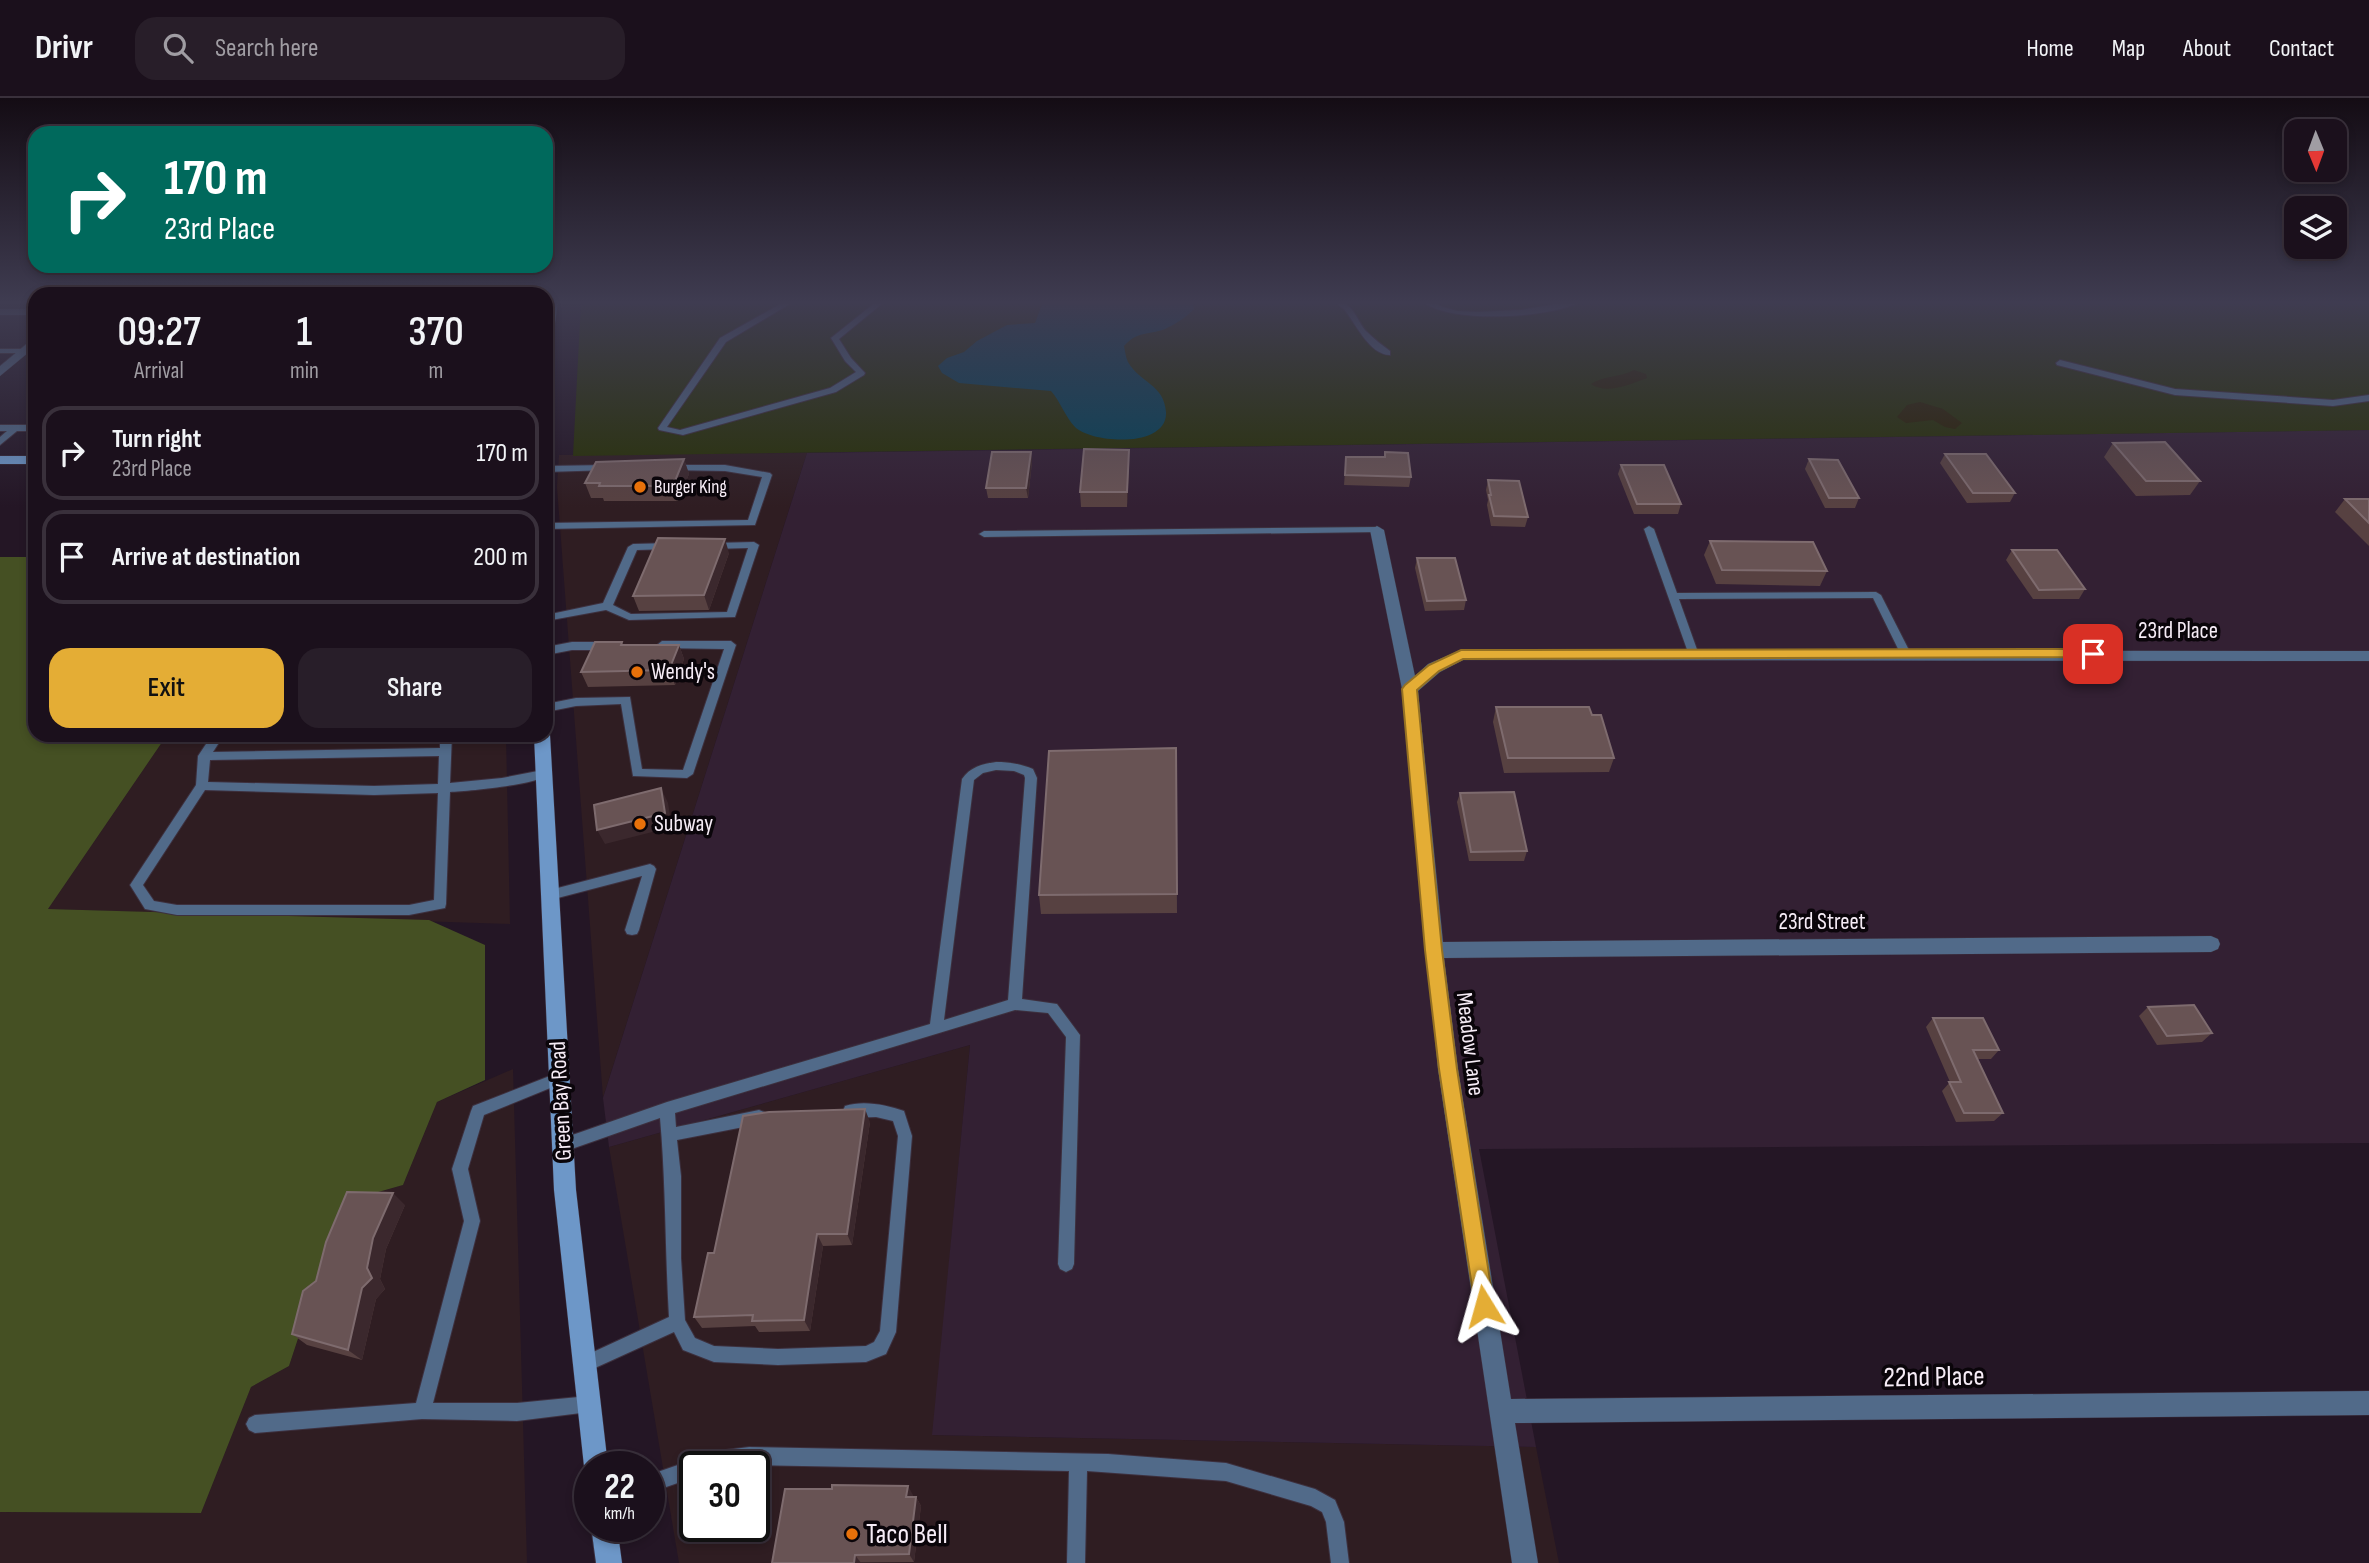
<!DOCTYPE html>
<html lang="en">
<head>
<meta charset="utf-8">
<style>
  :root { --surface:#1b101c; --page:#281e29; --text:#f1f3f6; --muted:#a09da3; --line:#39303b; --accent:#e4ad35 }
  body { margin:0; font-family:"Sofia Sans Condensed",sans-serif; background:var(--page); color:var(--text); height:100vh; display:flex; flex-direction:column; font-size:26px; white-space:nowrap }
  * { box-sizing:border-box; margin:0 }
  p { font-size:23px; color:var(--muted) }
  .icon { flex:none; width:38px; height:38px; fill:none; stroke:currentColor; stroke-width:2; stroke-linecap:round; stroke-linejoin:round }
  .map { position:relative; flex:1; overflow:hidden }
  .panel { position:absolute; left:28px; top:189px; width:525px; height:455px; display:flex; flex-direction:column; background:var(--surface); border-radius:21px; box-shadow:0 4px 10px #0003,0 0 0 2px var(--line) }
  .panel>* { flex:none }
  .top-card { position:absolute; left:28px; top:28px; width:525px; height:147px; border-radius:21px; box-shadow:0 4px 10px #0003,0 0 0 2px var(--line); background:#00695c; color:#fff; overflow:hidden }
  .needle { width:46px; rotate:179deg }
  .controls { position:absolute; left:2284px; top:21px; display:grid; gap:14px }
  .controls a { display:grid; place-items:center; width:63px; height:63px; border-radius:14px; background:var(--surface); box-shadow:0 4px 10px #0003,0 0 0 2px var(--line); font-size:35px }
  .speed { position:absolute; left:574px; top:1353px; display:flex; gap:14px; font-size:35px; font-weight:700; text-align:center }
  .speed>* { display:grid; place-content:center; width:91px; height:91px; border-radius:50%; background:var(--surface); box-shadow:0 4px 10px #0003,0 0 0 2px var(--line); line-height:1 }
  .speed small { font-size:18px; font-weight:400 }
  .speed .limit { border:4px solid #111; border-radius:10px; background:#fff; color:#111 }
  .pin { position:absolute; display:grid; place-items:center; width:60px; height:60px; color:#fff; margin:-30px; border-radius:14px; box-shadow:0 4px 10px #0006 }
  .me { position:absolute; width:77px; margin:-38px; rotate:352deg; stroke-linejoin:round; filter:drop-shadow(0 0 5px #0008) }
  .turn { display:flex; align-items:center; gap:24px; height:147px; padding:0 21px; font-size:32px }
  .turn .icon { width:91px; height:91px; stroke-width:2.5 }
  .turn b { display:block; font-size:49px; line-height:60px }
  .eta { display:flex; justify-content:space-evenly; align-items:center; height:119px; text-align:center }
  .eta b { font-size:42px; font-weight:600; line-height:49px }
  .button { display:flex; gap:14px; margin-top:auto; padding:14px 21px }
  .button a { flex:1; height:80px; border-radius:21px; background:var(--accent); color:#111; font-size:28px; font-weight:600; line-height:80px; text-align:center }
  .button a+a { background:var(--page); color:var(--text) }
  ul { padding:0; list-style:none }
  li { display:flex; align-items:center; gap:21px; height:94px; margin:0 14px 10px; padding:0 7px; border:4px solid var(--line); border-radius:21px }
  li div { flex:1 }
  li b { display:block; font-size:26px }
  li em { font-style:normal }
  header { display:flex; align-items:center; gap:42px; box-sizing:border-box; height:98px; padding:0 35px; background:var(--surface); border-bottom:2px solid var(--line) }
  header strong { font-size:33px }
  nav { display:flex; gap:38px; margin-inline-start:auto; font-size:24px }
  .search { width:490px; height:63px; background:var(--page); display:flex; align-items:center; gap:18px; box-sizing:border-box; padding:0 24px; border-radius:21px; color:var(--muted); font-size:26px }
  .map>svg:first-child { display:block }
</style>
</head>
<body>
<header>
<strong>Drivr</strong>
<div class="search"><svg class="icon" aria-label="search" viewBox="0 0 24 24"><circle cx="10" cy="10" r="6"/><path d="M15 15l6 6"/></svg>Search here</div>
<nav><a>Home</a><a>Map</a><a>About</a><a>Contact</a></nav>
</header>
<div class="map">
<svg width="2369" height="1465" viewBox="0 0 2369 1465">
  <rect width="100%" height="100%" fill="#241625"/>
  <g fill="#2f1d22" fill-rule="evenodd">
    <polygon points="807,355 603,1000 557,389 559,357"/>
    <polygon points="167,637 506,637 510,826 48,811"/>
    <path d="M970 947 933 1337 1536 1349 1559 1465H679L609 1049ZM695 1368H754V1428H695Z"/>
    <polygon points="513,971 527,1465 0,1465 0,1414 201,1415 251,1289 289,1268 343,1104 403,1087 437,1004"/>
  </g>
  <polygon fill="#332033" points="2369,332 2369,1045 1479,1051 1536,1349 932,1337 970,947 609,1049 603,1000 807,355"/>
  <polygon fill="#283105" points="581,204 2369,204 2369,332 573,358"/>
  <polygon fill="#455023" points="0,459 35,459 35,637 167,637 48,811 429,822 485,847 485,982 437,1004 403,1087 343,1104 289,1268 251,1289 201,1415 0,1414"/>
  <g fill="#2b2202">
    <path d="M1634 272 1646 276 1647 280C1630 286 1607 297 1591 286 1604 277 1620 280 1634 272Z"/>
    <polygon points="1920,304 1943,311 1962,325 1955,331 1945,329 1933,322 1906,325 1897,319 1907,307"/>
  </g>
  <path fill="#044358" d="M1043 204H1193L1194 211C1185 220 1176 226 1165 231 1146 238 1139 232 1124 248 1125 253 1126 260 1128 264 1140 285 1164 286 1166 314 1168 350 1093 346 1075 329 1066 320 1060 303 1051 293L959 285 942 275 938 268 947 260 964 254 977 243 1007 227 1035 225Z"/>
  <g fill="none" stroke-linecap="round" stroke-linejoin="round">
    <defs>
      <g id="lane">
        <polygon points="784,204 793,204 726,244 667,329 680,332 830,290 856,274 845,263 831,240 876,204 884,204 839,241 851,260 865,275 864,277 836,294 683,337 659,332 658,330 720,240"/>
        <path d="M1335 204C1354 203 1356 223 1367 234 1374 241 1382 247 1390 253V257C1369 257 1355 224 1344 211 1341 209 1338 207 1335 204Z"/>
        <path d="M1423 204H1432L1443 209 1457 213 1477 214 1521 212 1567 204H1580C1550 220 1451 226 1423 204Z"/>
        <polygon points="0,251 23,251 27,253 23,255 0,255"/>
        <polygon points="2060,262 2175,291 2333,302 2369,297 2369,303 2333,308 2175,297 2057,267 2056,265"/>
        <polygon points="0,327 35,327 35,333 17,333 0,347 0,339 7,333 0,333"/>
        <polygon points="607,367 612,370 610,372 546,374 546,368"/>
        <polygon points="671,367 725,367 770,375 772,377 755,427 546,431 546,425 748,422 762,379 725,373 668,372 666,370"/>
        <polygon points="1649,428 1654,431 1677,495 1876,494 1881,497 1911,556 1906,560 1902,559 1873,500 1679,501 1699,557 1698,560 1690,560 1644,431"/>
        <polygon points="1377,429 1380,430 1380,434 984,439 979,436 984,433"/>
        <polygon points="754,444 759,447 735,519 629,522 606,512 546,523 546,517 603,505 628,449 633,446 670,445 675,448 670,451 637,452 613,507 631,516 727,514 748,450 713,451 708,448 713,445"/>
        <polygon points="662,543 731,543 736,547 693,676 687,680 633,678 621,606 576,608 546,614 546,606 576,600 630,599 642,671 683,672 724,551 658,550 657,547"/>
        <polygon points="572,544 609,544 614,548 609,552 572,552 546,557 546,549"/>
        <path d="M212 637H224L213 654 440 650V637H452L450 685 502 680 543 672 549 676C537 687 469 693 450 694L446 806 445 810 409 817H177L145 811 130 787 196 687 198 658ZM439 658 438 686 374 688 208 684 210 662ZM205 692 374 697 438 695 434 802 409 807H177L154 803 143 787Z"/>
        <path d="M996 664C1009 664 1021 666 1033 671L1037 680 1022 901 1057 906 1080 937 1074 1166 1072 1171 1066 1174 1060 1171 1058 1166 1066 939 1048 915 1015 912 675 1015 676 1029 759 1012 764 1014 766 1019 764 1024 759 1026 677 1042 681 1078V1160L685 1222 695 1240 714 1248 778 1251 866 1248 874 1244 880 1233 898 1038 893 1023 876 1019 850 1020 845 1018 843 1013 845 1008C864 1002 886 1007 904 1013L912 1038 896 1234 886 1256 866 1264 778 1267 714 1264 683 1252 674 1234 584 1275 578 1273 576 1267 578 1261 669 1219C665 1153 666 1086 660 1020L563 1054 558 1052 556 1047 558 1042 667 1004 930 926 962 681C970 669 982 666 996 664ZM996 672 1014 673 1024 677 1025 680 1008 902 944 922 974 682 983 675Z"/>
        <polygon points="650,766 654,768 656,771 639,832 637,836 632,837 627,836 625,832 642,778 550,802 545,801 544,797 545,793 550,792"/>
        <polygon points="560,974 565,976 567,980 565,984 484,1017 468,1071 480,1123 433,1305 517,1305 589,1298 595,1300 597,1306 595,1312 589,1314 517,1323 422,1321 255,1335 249,1332 246,1326 249,1320 255,1317 416,1305 464,1123 452,1071 471,1013 473,1008"/>
        <polygon points="749,1349 1108,1356 1226,1365 1315,1391 1335,1402 1344,1424 1349,1465 1331,1465 1326,1424 1322,1414 1311,1408 1226,1383 1087,1373 1085,1465 1067,1465 1069,1373 749,1367 695,1368 695,1379 649,1395 649,1377 718,1353"/>
      </g>
      <g id="street">
        <rect x="0" y="211" width="35" height="6"/>
        <polygon points="35,239 35,249 0,278 0,268"/>
        <polygon points="1377,428 1384,432 1415,578 1428,566 1461,552 2369,553 2369,563 1463,562 1440,574 1418,593 1443,844 2211,838 2218,841 2220,846 2218,851 2211,854 1444,860 1458,971 1511,1301 2369,1293 2369,1317 1515,1325 1538,1465 1512,1465 1438,971 1402,591 1370,432"/>
      </g>
      <g id="secondary">
        <polygon points="547,204 558,204 552,246 546,250"/>
        <rect x="0" y="358" width="35" height="8"/>
        <polygon points="546,632 550,637 576,1092 608,1368 590,1368 590,1378 584,1368 554,1092 534,637 546,637"/>
        <polygon points="591,1428 617,1428 622,1465 596,1465"/>
      </g>
    </defs>
    <use href="#lane" stroke="#3d303e" stroke-width="2"/>
    <use href="#street" stroke="#3d303e" stroke-width="1"/>
    <use href="#secondary" stroke="#3d303e" stroke-width="1"/>
    <use href="#lane" fill="#516a89" fill-rule="evenodd"/>
    <use href="#street" fill="#516a89" fill-rule="evenodd"/>
    <use href="#secondary" fill="#6d97c8" fill-rule="evenodd"/>
  </g>
  <g fill="#574141">
    <polygon points="2113,345 2200,383 2190,397 2136,398 2104,359"/>
    <polygon points="1031,354 1032,364 1028,400 988,400 986,390"/>
    <polygon points="1385,354 1411,379 1409,389 1344,387 1346,359 1384,359"/>
    <polygon points="1945,356 2015,395 2010,404 1967,405 1940,365"/>
    <polygon points="684,361 689,376 678,403 604,403 603,400 591,400 585,385"/>
    <polygon points="1809,361 1859,400 1855,410 1825,410 1805,371"/>
    <polygon points="1129,366 1127,409 1081,409 1080,394"/>
    <polygon points="1621,367 1681,406 1678,416 1634,416 1618,376"/>
    <polygon points="1488,382 1528,419 1525,429 1491,428 1487,407 1488,402 1486,392"/>
    <polygon points="2345,401 2369,401 2369,448 2335,414"/>
    <polygon points="1710,443 1827,473 1820,488 1716,486 1704,457"/>
    <polygon points="2012,452 2085,491 2079,501 2033,501 2006,462"/>
    <polygon points="729,455 709,512 639,513 633,498"/>
    <polygon points="1417,460 1466,502 1464,512 1425,513 1415,470"/>
    <polygon points="622,544 623,547 679,547 684,561 675,587 588,589 581,574"/>
    <polygon points="1496,609 1592,617 1614,660 1609,674 1504,675 1493,624"/>
    <polygon points="281,637 369,637 368,638 282,638"/>
    <polygon points="1176,650 1177,815 1041,816 1039,797"/>
    <polygon points="1460,695 1527,753 1524,763 1469,763 1457,704"/>
    <polygon points="2148,909 2212,935 2202,944 2157,947 2139,918"/>
    <polygon points="1933,920 1999,952 1991,961 1978,961 2003,1015 1994,1023 1956,1024 1942,993 1950,984 1926,929"/>
    <polygon points="870,1024 852,1147 823,1148 810,1233 759,1234 755,1228 702,1230 694,1219"/>
    <polygon points="405,1107 386,1151 380,1181 385,1191 376,1201 362,1262 307,1247 292,1236 316,1183"/>
    <polygon points="913,1397 912,1399 916,1399 921,1408 914,1464 772,1465"/>
  </g>
  <g fill="#3b282d">
    <polygon points="1129,352 1129,366 1127,409 1127,394"/>
    <polygon points="1031,354 1032,364 1028,400 1026,390"/>
    <polygon points="684,361 689,376 678,403 673,388"/>
    <polygon points="725,441 729,455 709,512 704,497"/>
    <polygon points="679,547 684,561 675,587 669,572"/>
    <polygon points="661,690 668,705 672,729 605,746 597,732"/>
    <polygon points="865,1011 870,1024 852,1147 847,1136"/>
    <polygon points="393,1095 405,1107 386,1151 380,1181 385,1191 376,1201 362,1262 348,1252 373,1140"/>
    <polygon points="817,1136 823,1148 810,1233 804,1222"/>
    <polygon points="908,1388 913,1397 911,1408 906,1399"/>
    <polygon points="916,1399 921,1408 914,1464 909,1456"/>
    <polygon points="855,1457 861,1465 854,1465"/>
  </g>
  <g fill="#685354" stroke="#7e6b6e" stroke-width="2">
    <polygon points="2165,344 2200,383 2146,383 2113,345"/>
    <polygon points="1084,351 1129,352 1127,394 1080,394"/>
    <polygon points="992,354 1031,354 1026,390 986,390"/>
    <polygon points="1385,354 1408,355 1411,379 1345,377 1346,359 1385,359"/>
    <polygon points="1945,356 1986,356 2015,395 1973,395"/>
    <polygon points="684,361 673,388 599,388 600,385 585,385 596,364"/>
    <polygon points="1809,361 1838,362 1859,400 1829,400"/>
    <polygon points="1621,367 1664,367 1681,406 1637,406"/>
    <polygon points="1488,382 1519,383 1528,419 1494,418 1489,397 1491,397"/>
    <polygon points="2345,401 2369,401 2369,425"/>
    <polygon points="658,440 725,441 704,497 633,498"/>
    <polygon points="1710,443 1813,444 1827,473 1722,472"/>
    <polygon points="2012,452 2057,452 2085,491 2039,492"/>
    <polygon points="1417,460 1455,460 1466,502 1427,503"/>
    <polygon points="595,544 622,544 621,547 679,547 669,572 581,574"/>
    <polygon points="1496,609 1589,609 1592,617 1601,617 1614,660 1508,660"/>
    <polygon points="1176,650 1177,796 1039,797 1049,653"/>
    <polygon points="661,690 665,715 597,732 594,707"/>
    <polygon points="1514,694 1527,753 1471,754 1460,695"/>
    <polygon points="2194,907 2212,935 2167,938 2148,909"/>
    <polygon points="1933,920 1983,920 1999,952 1973,952 2003,1015 1964,1015 1949,984 1961,984"/>
    <polygon points="865,1011 847,1136 817,1136 804,1222 752,1223 753,1217 694,1219 708,1155 714,1155 743,1018 769,1014"/>
    <polygon points="347,1094 393,1095 373,1140 367,1170 372,1180 362,1190 348,1252 292,1236 303,1193 316,1183 326,1144"/>
    <polygon points="832,1387 908,1388 906,1399 916,1399 909,1456 855,1457 854,1465 772,1465 785,1391 832,1391"/>
  </g>
  <linearGradient id="sky" x2="0" y2="1"><stop stop-color="#140c14"/><stop offset="0.5" stop-color="#3f3c51"/><stop offset="1" stop-color="#3f3c51" stop-opacity="0"/></linearGradient>
  <rect width="2369" height="409" fill="url(#sky)"/>
  <polygon fill="#e4ad35" stroke="#947022" stroke-width="2" points="2093,551 2098,553 2098,559 1463,561 1439,573 1417,592 1442,852 1457,971 1494,1208 1491,1215 1484,1218 1476,1215 1439,971 1425,852 1402,591 1405,587 1429,567 1461,552"/>
  <g fill="#e8710a" stroke="#0a050a" stroke-width="2.5">
    <circle cx="640" cy="389" r="7"/>
    <circle cx="637" cy="574" r="7"/>
    <circle cx="640" cy="726" r="7"/>
    <circle cx="852" cy="1436" r="7"/>
  </g>
  <g text-anchor="middle" dominant-baseline="central" stroke-width="7" stroke-linejoin="round" paint-order="stroke">
    <g font-size="19" fill="#f6ecf6" stroke="#0a050a" text-anchor="start">
      <text x="654" y="389">Burger King</text>
    </g>
    <g font-size="23" fill="#f6ecf6" stroke="#0a050a">
      <text x="2178" y="533">23rd Place</text>
      <text x="1822" y="824">23rd Street</text>
      <text transform="translate(1470 946) rotate(83)">Meadow Lane</text>
      <text transform="translate(561 1003) rotate(-93)">Green Bay Road</text>
    </g>
    <g font-size="23" fill="#f6ecf6" stroke="#0a050a" text-anchor="start">
      <text x="651" y="574">Wendy's</text>
      <text x="654" y="726">Subway</text>
    </g>
    <g font-size="28" fill="#f6ecf6" stroke="#0a050a">
      <text transform="translate(1934 1279) rotate(-1)">22nd Place</text>
    </g>
    <g font-size="28" fill="#f6ecf6" stroke="#0a050a" text-anchor="start">
      <text x="866" y="1436">Taco Bell</text>
    </g>
  </g>
</svg>
<div class="controls">
<a><svg class="needle" viewBox="-14 -14 28 28"><path d="M0-13l5 13h-10z" fill="#e53935"/><path d="M0 13l5-13h-10z" fill="#a09da3"/></svg></a>
<a><svg class="icon" aria-label="layers" viewBox="0 0 24 24"><path d="M12 4l9 5-9 5-9-5zM3 14l9 5 9-5"/></svg></a>
</div>
<div class="speed"><div>22<small>km/h</small></div><div class="limit">30</div></div>
<div class="pin" style="left:2093px;top:556px;background:#d93025"><svg class="icon" aria-label="arrive" viewBox="0 0 24 24"><path d="M6 21V4h12l-3 4 3 4H6"/></svg></div>
<svg class="me" style="left:1484px;top:1208px" viewBox="-20 -20 40 40"><path d="M0-17L14 15 0 8-14 15z" fill="#e4ad35" stroke="#fff" stroke-width="4"/></svg>
<div class="top-card">
<div class="turn"><svg class="icon" aria-label="right" viewBox="0 0 24 24"><path d="M7 20v-9h11M14 6l5 5-5 5"/></svg><div><b>170 m</b>23rd Place</div></div>
</div>
<section class="panel">
<div class="eta">
<div><b>09:27</b><p>Arrival</p></div>
<div><b>1</b><p>min</p></div>
<div><b>370</b><p>m</p></div>
</div>
<ul>
<li><svg class="icon" aria-label="right" viewBox="0 0 24 24"><path d="M7 20v-9h11M14 6l5 5-5 5"/></svg><div><b>Turn right</b><p>23rd Place</p></div><em>170 m</em></li>
<li><svg class="icon" aria-label="arrive" viewBox="0 0 24 24"><path d="M6 21V4h12l-3 4 3 4H6"/></svg><div><b>Arrive at destination</b></div><em>200 m</em></li>
</ul>
<div class="button"><a>Exit</a><a>Share</a></div>
</section>
</div>
</body>
</html>
